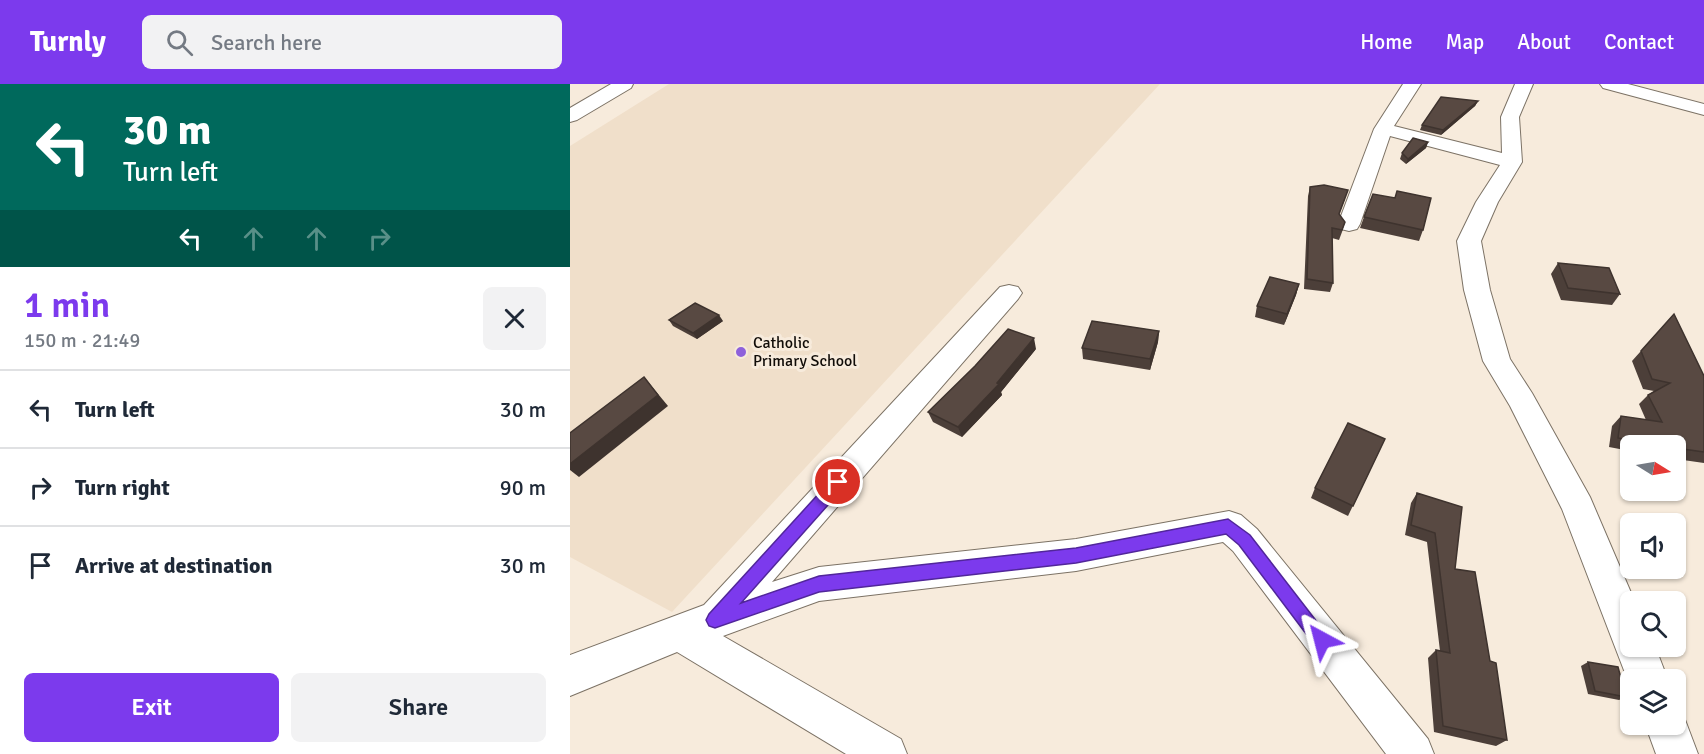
<!DOCTYPE html>
<html lang="en">
<head>
<meta charset="utf-8">
<style>
  :root { --surface:#fff; --page:#f2f2f3; --text:#1f2937; --muted:#747a83; --line:#e0e1e3; --accent:#7c3aed }
  body { margin:0; font-family:Signika,sans-serif; background:var(--page); color:var(--text); height:100vh; display:flex; flex-direction:column; font-size:22px; white-space:nowrap }
  * { box-sizing:border-box; margin:0 }
  p { font-size:20px; color:var(--muted) }
  .icon { flex:none; width:33px; height:33px; fill:none; stroke:currentColor; stroke-width:2; stroke-linecap:round; stroke-linejoin:round }
  .map { position:relative; flex:1; overflow:hidden }
  .side { display:flex; flex-direction:column; background:var(--surface); width:570px }
  .side>* { flex:none }
  .top-card { background:#00695c; color:#fff; overflow:hidden }
  .needle { width:39px; rotate:101deg }
  .buttons { position:absolute; left:1050px; top:351px; display:grid; gap:12px }
  .buttons a { display:grid; place-items:center; width:66px; height:66px; border-radius:9px; background:var(--surface); box-shadow:0 2px 4px #0004; font-size:30px }
  .pin { position:absolute; display:grid; place-items:center; width:51px; height:51px; color:#fff; margin:-26px; border:3px solid #fff; border-radius:50%; box-shadow:0 2px 6px #0007 }
  .me { position:absolute; width:66px; margin:-33px; rotate:322deg; stroke-linejoin:round; filter:drop-shadow(0 0 4px #0008) }
  .turn { display:flex; align-items:center; gap:21px; height:126px; padding:0 24px; font-size:27px }
  .turn .icon { width:78px; height:78px; stroke-width:2.5 }
  .turn b { display:block; font-size:42px; line-height:51px }
  .lanes { display:flex; align-items:center; height:57px; padding:0 24px; background:#0003; justify-content:center; gap:30px; direction:ltr }
  .lanes .off { opacity:.35 }
  .round { display:grid; place-items:center; flex:none; width:63px; height:63px; border-radius:9px; background:var(--page) }
  .overview { display:flex; align-items:center; justify-content:space-between; height:102px; padding:0 24px }
  h1 { font-size:36px; font-weight:600; line-height:45px; color:var(--accent) }
  .action { display:flex; gap:12px; margin-top:auto; padding:12px 24px }
  .action a { flex:1; height:69px; border-radius:9px; background:var(--accent); color:#fff; font-size:24px; font-weight:600; line-height:69px; text-align:center }
  .action a+a { background:var(--page); color:var(--text) }
  ul { padding:0; list-style:none }
  li { display:flex; align-items:center; gap:18px; height:78px; padding:0 24px; border-top:2px solid var(--line) }
  li div { flex:1 }
  li b { display:block; font-size:22px }
  li em { font-style:normal }
  header { display:flex; align-items:center; gap:36px; box-sizing:border-box; height:84px; padding:0 30px; background:var(--accent); color:#fff }
  header strong { font-size:28px }
  nav { display:flex; gap:33px; margin-inline-start:auto; font-size:21px }
  .search { width:420px; height:54px; background:var(--page); display:flex; align-items:center; gap:15px; box-sizing:border-box; padding:0 21px; border-radius:9px; color:var(--muted); font-size:22px }
  main { display:flex; flex:1; min-height:0 }
  .map>svg:first-child { display:block }
</style>
</head>
<body>
<header>
<strong>Turnly</strong>
<div class="search"><svg class="icon" aria-label="search" viewBox="0 0 24 24"><circle cx="10" cy="10" r="6"/><path d="M15 15l6 6"/></svg>Search here</div>
<nav><a>Home</a><a>Map</a><a>About</a><a>Contact</a></nav>
</header>
<main>
<section class="side">
<div class="top-card">
<div class="turn"><svg class="icon" aria-label="left" viewBox="0 0 24 24"><path d="M17 20v-9H6M10 6l-5 5 5 5"/></svg><div><b>30 m</b>Turn left</div></div>
<div class="lanes"><svg class="icon" aria-label="left" viewBox="0 0 24 24"><path d="M17 20v-9H6M10 6l-5 5 5 5"/></svg><svg class="icon off" aria-label="ahead" viewBox="0 0 24 24"><path d="M12 20V5M6 11l6-6 6 6"/></svg><svg class="icon off" aria-label="ahead" viewBox="0 0 24 24"><path d="M12 20V5M6 11l6-6 6 6"/></svg><svg class="icon off" aria-label="right" viewBox="0 0 24 24"><path d="M7 20v-9h11M14 6l5 5-5 5"/></svg></div>
</div>
<div class="overview"><div><h1>1 min</h1><p>150 m · 21:49</p></div><a class="round"><svg class="icon" aria-label="close" viewBox="0 0 24 24"><path d="M6 6l12 12M18 6L6 18"/></svg></a></div>
<ul>
<li><svg class="icon" aria-label="left" viewBox="0 0 24 24"><path d="M17 20v-9H6M10 6l-5 5 5 5"/></svg><div><b>Turn left</b></div><em>30 m</em></li>
<li><svg class="icon" aria-label="right" viewBox="0 0 24 24"><path d="M7 20v-9h11M14 6l5 5-5 5"/></svg><div><b>Turn right</b></div><em>90 m</em></li>
<li><svg class="icon" aria-label="arrive" viewBox="0 0 24 24"><path d="M6 21V4h12l-3 4 3 4H6"/></svg><div><b>Arrive at destination</b></div><em>30 m</em></li>
</ul>
<div class="action"><a>Exit</a><a>Share</a></div>
</section>
<div class="map">
<svg width="1134" height="670" viewBox="0 0 1134 670">
  <rect width="100%" height="100%" fill="#f7ebdc"/>
  <polygon fill="#f0dfca" points="99,0 590,0 102,528 0,473 0,62"/>
  <g fill="none" stroke-linecap="round" stroke-linejoin="round">
    <defs>
      <g id="street">
        <polygon points="833,0 851,0 824,42 932,69 931,33 945,0 963,0 949,33 952,78 928,118 911,157 920,206 940,275 962,309 1020,413 1065,518 1060,518 1060,562 1085,562 1098,596 1060,596 1060,602 992,425 940,322 913,277 894,206 887,157 906,118 930,81 820,52 790,140 787,145 779,147 771,145 768,140 804,45"/>
        <polygon points="1030,0 1058,0 1134,20 1134,31 1033,4"/>
        <polygon points="439,201 448,203 452,209 448,215 202,498 249,483 506,455 659,427 671,431 687,445 858,655 864,670 816,670 663,467 653,458 506,487 249,517 153,552 331,655 337,670 276,670 107,568 0,612 0,571 134,521 430,203"/>
        <polygon points="1106,623 1111,625 1128,670 1086,670 1075,640 1106,640"/>
      </g>
      <polygon id="secondary" points="41,0 63,0 61,4 7,36 0,38 0,24"/>
    </defs>
    <use href="#street" stroke="#7c7265" stroke-width="2"/>
    <use href="#secondary" stroke="#7c7265" stroke-width="2"/>
    <use href="#street" fill="#fff" fill-rule="evenodd"/>
    <use href="#secondary" fill="#fff" fill-rule="evenodd"/>
  </g>
  <g fill="#4c3f39">
    <polygon points="908,17 905,22 871,51 850,46 852,41"/>
    <polygon points="858,58 856,64 836,80 830,75 832,69"/>
    <polygon points="740,103 775,115 769,130 775,138 772,148 769,156 762,154 763,199 760,208 734,205 738,112"/>
    <polygon points="827,107 853,146 849,157 790,144 794,133 825,114"/>
    <polygon points="988,179 1050,210 1042,221 991,216 981,190"/>
    <polygon points="729,200 726,211 714,241 685,233 687,222"/>
    <polygon points="1104,230 1134,292 1134,379 1106,375 1106,362 1060,362 1060,367 1039,363 1042,342 1051,332 1076,336 1069,320 1078,311 1084,307 1073,305 1062,277"/>
    <polygon points="99,236 153,237 127,255 103,242"/>
    <polygon points="589,247 588,258 580,286 513,275 512,264"/>
    <polygon points="466,265 431,308 432,311 392,353 363,338 358,328"/>
    <polygon points="815,355 778,432 741,414 745,404"/>
    <polygon points="847,409 885,485 920,577 937,656 926,662 864,648 858,574 866,566 870,567 857,458 835,451 841,419"/>
    <polygon points="1018,578 1056,613 1049,616 1018,610 1011,582"/>
  </g>
  <g fill="#3e332e">
    <polygon points="908,17 905,22 871,51 873,46"/>
    <polygon points="858,58 856,64 836,80 838,75"/>
    <polygon points="729,200 726,211 714,241 717,230"/>
    <polygon points="149,231 153,237 127,255 123,249"/>
    <polygon points="589,247 588,258 580,286 580,275"/>
    <polygon points="464,254 466,265 431,308 432,311 392,353 388,343 427,299"/>
    <polygon points="74,293 98,322 9,393 0,386 0,380"/>
  </g>
  <g fill="#584942" stroke="#3e332e" stroke-width="1.5">
    <polygon points="871,13 908,17 873,46 852,41"/>
    <polygon points="843,54 858,58 838,75 832,69"/>
    <polygon points="754,101 778,106 769,130 775,138 772,146 762,144 763,199 737,195 740,103"/>
    <polygon points="827,107 861,114 853,146 794,133 803,110 825,114"/>
    <polygon points="988,179 1039,184 1050,210 998,204"/>
    <polygon points="700,193 729,200 717,230 687,222"/>
    <polygon points="125,219 149,231 123,249 99,236"/>
    <polygon points="1104,230 1134,292 1134,368 1106,364 1106,362 1092,362 1048,354 1051,332 1092,338 1078,311 1100,299 1082,295 1071,267"/>
    <polygon points="522,237 589,247 580,275 512,264"/>
    <polygon points="438,245 464,254 427,299 429,300 388,343 358,328 405,282"/>
    <polygon points="74,293 88,311 0,380 0,349"/>
    <polygon points="778,339 815,355 783,422 745,404"/>
    <polygon points="847,409 892,423 885,485 905,488 920,577 926,579 937,656 873,642 866,566 880,569 865,449 841,441"/>
    <polygon points="1018,578 1048,583 1056,613 1025,607"/>
  </g>
  <polygon fill="#7c3aed" stroke="#51269a" stroke-width="1.5" points="268,392 274,394 276,398 274,403 171,519 249,492 506,464 658,435 680,451 761,556 759,563 752,565 746,563 669,461 656,450 506,479 249,508 145,544 139,542 136,536 139,530 263,394"/>
  <circle fill="#8e61db" stroke="#f7ebdc" stroke-width="2" cx="171" cy="268" r="6"/>
  <g text-anchor="middle" dominant-baseline="central" stroke-width="6" stroke-linejoin="round" paint-order="stroke">
    <g font-size="16" fill="#100c08" stroke="#f7ebdc" text-anchor="start">
      <text x="183" y="259">Catholic<tspan x="183" dy="18">Primary School</tspan></text>
    </g>
  </g>
</svg>
<div class="buttons">
<a><svg class="needle" viewBox="-14 -14 28 28"><path d="M0-13l5 13h-10z" fill="#e53935"/><path d="M0 13l5-13h-10z" fill="#747a83"/></svg></a>
<a><svg class="icon" aria-label="sound" viewBox="0 0 24 24"><path d="M4 9h4l5-4v14l-5-4H4zM17 9q2 3 0 6"/></svg></a>
<a><svg class="icon" aria-label="search" viewBox="0 0 24 24"><circle cx="10" cy="10" r="6"/><path d="M15 15l6 6"/></svg></a>
<a><svg class="icon" aria-label="layers" viewBox="0 0 24 24"><path d="M12 4l9 5-9 5-9-5zM3 14l9 5 9-5"/></svg></a>
</div>
<div class="pin" style="left:268px;top:398px;background:#d93025"><svg class="icon" aria-label="arrive" viewBox="0 0 24 24"><path d="M6 21V4h12l-3 4 3 4H6"/></svg></div>
<svg class="me" style="left:752px;top:556px" viewBox="-20 -20 40 40"><path d="M0-17L14 15 0 8-14 15z" fill="#7c3aed" stroke="#fff" stroke-width="4"/></svg>
</div>
</main>
</body>
</html>
